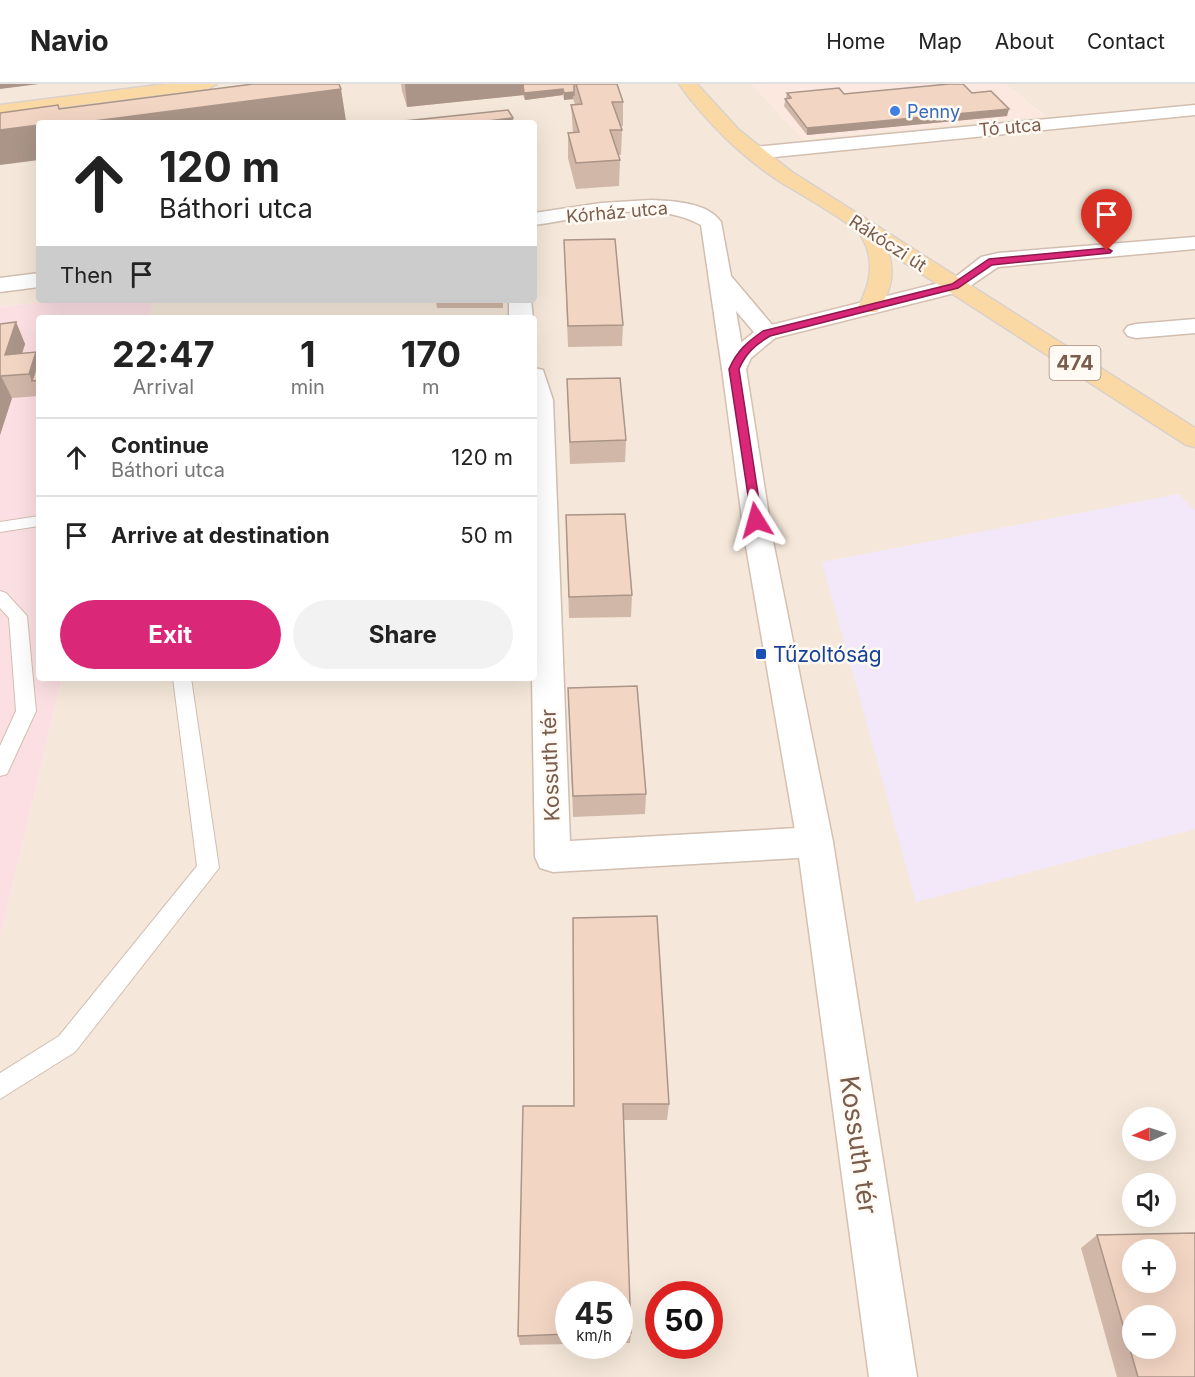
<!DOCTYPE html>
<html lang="en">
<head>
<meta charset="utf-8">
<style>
  :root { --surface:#fff; --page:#f2f2f2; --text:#222; --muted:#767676; --line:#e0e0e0; --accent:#db2777 }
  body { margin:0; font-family:Inter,sans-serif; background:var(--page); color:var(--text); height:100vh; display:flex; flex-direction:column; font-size:22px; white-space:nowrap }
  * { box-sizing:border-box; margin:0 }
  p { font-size:20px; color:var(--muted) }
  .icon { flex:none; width:33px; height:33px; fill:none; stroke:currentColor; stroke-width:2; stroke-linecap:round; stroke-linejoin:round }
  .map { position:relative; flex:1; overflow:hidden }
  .side { position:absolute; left:36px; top:231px; width:501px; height:366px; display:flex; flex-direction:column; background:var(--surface); border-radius:6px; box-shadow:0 6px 24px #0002 }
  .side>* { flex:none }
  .guide { position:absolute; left:36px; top:36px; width:501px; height:183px; border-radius:6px; box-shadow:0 6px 24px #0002; background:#fff; color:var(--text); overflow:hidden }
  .needle { width:39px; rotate:267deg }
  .tools { position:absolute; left:1122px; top:1023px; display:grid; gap:12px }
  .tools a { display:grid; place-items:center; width:54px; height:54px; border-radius:50%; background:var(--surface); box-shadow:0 6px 24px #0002; font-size:30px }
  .speed { position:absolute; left:555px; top:1197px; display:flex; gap:12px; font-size:30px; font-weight:700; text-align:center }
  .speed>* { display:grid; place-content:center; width:78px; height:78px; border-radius:50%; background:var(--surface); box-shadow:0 6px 24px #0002; line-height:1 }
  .speed small { font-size:15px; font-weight:400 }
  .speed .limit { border:9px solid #d22; background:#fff; color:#111 }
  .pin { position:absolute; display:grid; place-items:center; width:51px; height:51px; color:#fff; margin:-62px -26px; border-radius:50% 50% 50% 0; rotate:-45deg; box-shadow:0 0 6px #0007 }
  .pin .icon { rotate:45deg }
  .me { position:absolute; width:66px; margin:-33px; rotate:352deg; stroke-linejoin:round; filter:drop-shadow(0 0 4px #0008) }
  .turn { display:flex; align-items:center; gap:21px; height:126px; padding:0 24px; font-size:27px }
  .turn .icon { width:78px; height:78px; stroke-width:2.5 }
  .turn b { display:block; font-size:42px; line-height:51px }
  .then { display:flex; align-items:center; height:57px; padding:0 24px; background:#0003; gap:12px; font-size:22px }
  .eta { display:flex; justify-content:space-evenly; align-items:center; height:102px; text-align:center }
  .eta b { font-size:36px; font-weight:700; line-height:42px }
  .button { display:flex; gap:12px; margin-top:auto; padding:12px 24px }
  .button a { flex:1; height:69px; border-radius:36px; background:var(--accent); color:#fff; font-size:24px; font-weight:700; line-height:69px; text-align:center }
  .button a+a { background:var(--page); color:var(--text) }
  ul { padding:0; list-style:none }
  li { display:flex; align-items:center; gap:18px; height:78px; padding:0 24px; border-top:2px solid var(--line) }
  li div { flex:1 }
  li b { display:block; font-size:22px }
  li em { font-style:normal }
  header { display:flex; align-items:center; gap:36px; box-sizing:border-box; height:84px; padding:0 30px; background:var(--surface); border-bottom:2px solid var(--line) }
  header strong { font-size:28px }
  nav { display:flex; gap:33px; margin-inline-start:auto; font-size:21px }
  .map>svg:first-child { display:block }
</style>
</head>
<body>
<header>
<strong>Navio</strong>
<nav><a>Home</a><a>Map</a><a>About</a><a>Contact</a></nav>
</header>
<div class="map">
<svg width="1195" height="1293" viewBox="0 0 1195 1293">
  <rect width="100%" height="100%" fill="#fdf6ec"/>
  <path fill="#f5e8da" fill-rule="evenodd" d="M0 0H752L803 55 1044 31 1005 0H1195V1293H0V854L62 594H534V234H149L153 216H534V39H39V216H63L0 223ZM1132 1034H1166V1066H1132ZM1132 1100H1166V1132H1132ZM1132 1166H1166V1198H1132ZM568 1210H620V1262H568ZM658 1210H710V1262H658ZM1132 1232H1166V1264H1132Z"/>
  <polygon fill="#fde8e0" points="752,0 1005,0 1045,32 802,55"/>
  <polygon fill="#f3e8fa" points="1179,410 1195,427 1195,745 916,818 822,478"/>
  <polygon fill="#fbdfe3" points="63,216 153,216 149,234 39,234 39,594 62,594 0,854 0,223"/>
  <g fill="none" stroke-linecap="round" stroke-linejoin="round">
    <defs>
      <g id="service">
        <polygon points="39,432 39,442 0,448 0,438"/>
        <polygon points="0,507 6,509 27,532 36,627 7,690 0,692 0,662 16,627 9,534 0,524"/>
        <polygon points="173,594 191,594 219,784 75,968 0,1015 0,989 59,952 197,782"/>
      </g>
      <g id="minor">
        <polygon points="1195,21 1195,31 754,75 744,69 754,63"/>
        <path d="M651 116C672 117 708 118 721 138L731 192 779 249 775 254H759L736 227 746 285 743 290 734 292 725 290 722 285 701 141C652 114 586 134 534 141V129L601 119Z"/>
        <polygon points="1195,153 1195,165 998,183 963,207 947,207 944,202 981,173 998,169"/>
        <polygon points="39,189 39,203 0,208 0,194"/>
        <polygon points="509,216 531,216 533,234 509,234"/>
        <polygon points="1195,235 1195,249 1136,254 1128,252 1124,247 1128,242 1136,240"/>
        <polygon points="534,284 543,286 553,316 570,757 815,743 828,747 833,758 828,769 815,773 553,788 540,784 535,773 532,594"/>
      </g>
      <polygon id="secondary" points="955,195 963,197 966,202 963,207 775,254 751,274 746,285 773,457 833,758 917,1293 869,1293 797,758 745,457 722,285 732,266 759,244"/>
      <g id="primary">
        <polygon points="166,0 217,0 208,5 0,31 0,21"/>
        <path d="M679 0H697L739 46 792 88 1195 344V363L1186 361 888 168C896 190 890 209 877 228H861L858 223C871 200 876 173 859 149 851 139 797 108 782 99 743 74 706 38 679 0Z"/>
      </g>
    </defs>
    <use href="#service" stroke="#d1beb0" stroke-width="2"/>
    <use href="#minor" stroke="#d1beb0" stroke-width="3"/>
    <use href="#secondary" stroke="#d6c0b0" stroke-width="3"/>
    <use href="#primary" stroke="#dad1cd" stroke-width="3"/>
    <use href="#service" fill="#fff" fill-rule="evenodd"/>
    <use href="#minor" fill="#fff" fill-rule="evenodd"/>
    <use href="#secondary" fill="#fff" fill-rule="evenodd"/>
    <use href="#primary" fill="#fbd9a5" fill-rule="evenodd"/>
  </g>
  <g fill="#d1b7a8">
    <polygon points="401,0 617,0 623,18 623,42 621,42 622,46 621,71 618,71 620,76 619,102 576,105 568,74 568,49 573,49 571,21 575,20 573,15 564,16 563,11 525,16 523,11 407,23 402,7"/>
    <polygon points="787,9 844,10 972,9 1007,32 807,51 784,22"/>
    <polygon points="564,156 623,241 622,262 568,263"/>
    <polygon points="436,216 503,216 503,224 437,224"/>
    <polygon points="16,238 25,260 22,269 36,268 39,275 39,312 12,314 0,351 0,240"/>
    <polygon points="567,295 626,356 625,378 570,380"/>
    <polygon points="566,431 632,511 631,533 569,534"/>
    <polygon points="568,604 646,710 645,730 573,733"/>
    <polygon points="669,1020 667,1036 623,1036 631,1249 630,1259 620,1259 620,1210 568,1210 568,1260 520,1261 518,1252 523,1022"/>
    <polygon points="1097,1151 1195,1293 1117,1293 1081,1164"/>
  </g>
  <g fill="#aa9588">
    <polygon points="0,0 39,0 0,5"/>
    <polygon points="405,0 523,0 524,11 407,23"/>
    <polygon points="341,5 346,37 335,39 79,39"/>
    <polygon points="563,5 563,11 525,16 524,9"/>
    <polygon points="573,8 573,15 564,16 564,9"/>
    <polygon points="1009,25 1007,32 807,51 807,44"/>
    <polygon points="513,34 513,39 472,39"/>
    <polygon points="39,41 39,76 0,81 0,46"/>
    <polygon points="16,238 25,260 15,291 5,271"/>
    <polygon points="36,268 39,276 32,297 29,290"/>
    <polygon points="1,292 12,314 0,351 0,297"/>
  </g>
  <g fill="#f3d5c3" stroke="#aa9588" stroke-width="1.5" fill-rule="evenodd">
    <polygon points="253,0 339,0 341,5 79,39 39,39 39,41 0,46 0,29 58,21 59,25"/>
    <polygon points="523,0 574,0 574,12 573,8 564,9 563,5 524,9"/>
    <polygon points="576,0 617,0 623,18 612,18 622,46 610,46 620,76 576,79 568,49 579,48 571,21 582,20"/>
    <polygon points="949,0 963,0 972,9 991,7 1009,25 807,44 785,15 791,14 787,9 839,4 844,10"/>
    <polygon points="508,26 513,34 472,39 406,39 405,37"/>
    <polygon points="615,155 623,241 568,242 564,156"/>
    <polygon points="16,238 5,271 36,268 29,290 1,292 0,297 0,240"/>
    <polygon points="39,275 39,296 32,297"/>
    <polygon points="620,294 626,356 570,358 567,295"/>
    <polygon points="625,430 632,511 569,513 566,431"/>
    <polygon points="637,602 646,710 573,712 568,604"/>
    <polygon points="657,832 669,1020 623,1020 631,1249 620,1249 620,1210 568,1210 568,1250 518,1252 523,1022 574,1022 573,834"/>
    <path d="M1195 1149V1293H1138L1097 1151ZM1132 1166H1166V1198H1132ZM1132 1232H1166V1264H1132Z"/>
  </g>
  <path fill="#db2777" stroke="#8e194d" stroke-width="1.5" d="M1107 164 1112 167 1110 169 992 181 958 204 770 252C755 261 746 269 739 285L762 436 756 439 752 438 729 285C737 267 747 258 763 247L952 200 989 175Z"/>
  <circle fill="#3f7fe0" stroke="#fffaf3" stroke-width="2" cx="895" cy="27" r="6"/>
  <rect fill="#1a4fb4" stroke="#fffaf3" stroke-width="2" x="755" y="564" width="12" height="12" rx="3"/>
  <g text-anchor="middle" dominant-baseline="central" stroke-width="5" stroke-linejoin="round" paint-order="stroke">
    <g font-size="18" fill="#366cbe" stroke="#fffaf3" text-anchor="start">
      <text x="907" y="27">Penny</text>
    </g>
    <g font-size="18" fill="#7a5c4d" stroke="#fffaf3">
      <text transform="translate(1010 43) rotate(-5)">Tó utca</text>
      <text transform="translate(617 128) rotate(-5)">Kórház utca</text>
      <text transform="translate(888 159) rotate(33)">Rákóczi út</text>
    </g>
    <rect fill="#fffaf3" stroke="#a28b7f" stroke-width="1.5" x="1049.5" y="262" width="51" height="34" rx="4.5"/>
    <g font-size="20" font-weight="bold" fill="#7a5c4d">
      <text x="1075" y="279">474</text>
    </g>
    <g font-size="21" fill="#164399" stroke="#fffaf3" text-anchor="start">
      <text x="773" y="570">Tűzoltóság</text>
    </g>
    <g font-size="21" fill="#7a5c4d" stroke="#fffaf3">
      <text transform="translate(550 681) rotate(-92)">Kossuth tér</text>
    </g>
    <g font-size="26" fill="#7a5c4d" stroke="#fffaf3">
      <text transform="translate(859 1061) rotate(82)">Kossuth tér</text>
    </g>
  </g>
</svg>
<div class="tools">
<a><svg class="needle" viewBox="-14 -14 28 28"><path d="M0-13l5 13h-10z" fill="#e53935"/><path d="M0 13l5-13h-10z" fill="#767676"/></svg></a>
<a><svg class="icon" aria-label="sound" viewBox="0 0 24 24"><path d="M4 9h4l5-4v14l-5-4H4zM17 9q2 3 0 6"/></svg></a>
<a>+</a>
<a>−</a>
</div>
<div class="speed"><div>45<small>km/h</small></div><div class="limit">50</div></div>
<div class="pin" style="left:1107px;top:167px;background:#d93025"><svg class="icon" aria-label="arrive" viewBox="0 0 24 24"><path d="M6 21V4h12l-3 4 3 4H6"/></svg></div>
<svg class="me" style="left:756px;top:436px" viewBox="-20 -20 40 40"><path d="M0-17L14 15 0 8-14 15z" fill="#db2777" stroke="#fff" stroke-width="4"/></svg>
<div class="guide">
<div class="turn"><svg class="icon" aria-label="ahead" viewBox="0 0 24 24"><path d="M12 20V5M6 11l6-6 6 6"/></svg><div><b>120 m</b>Báthori utca</div></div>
<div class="then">Then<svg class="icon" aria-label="arrive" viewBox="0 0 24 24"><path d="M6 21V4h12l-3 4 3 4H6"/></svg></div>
</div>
<section class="side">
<div class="eta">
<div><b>22:47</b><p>Arrival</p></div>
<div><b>1</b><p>min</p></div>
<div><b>170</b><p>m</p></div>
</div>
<ul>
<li><svg class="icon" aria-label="ahead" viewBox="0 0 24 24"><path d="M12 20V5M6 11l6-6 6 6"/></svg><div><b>Continue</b><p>Báthori utca</p></div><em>120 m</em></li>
<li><svg class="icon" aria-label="arrive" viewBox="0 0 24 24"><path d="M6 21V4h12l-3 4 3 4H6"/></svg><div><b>Arrive at destination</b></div><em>50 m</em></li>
</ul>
<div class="button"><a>Exit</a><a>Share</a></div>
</section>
</div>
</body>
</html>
